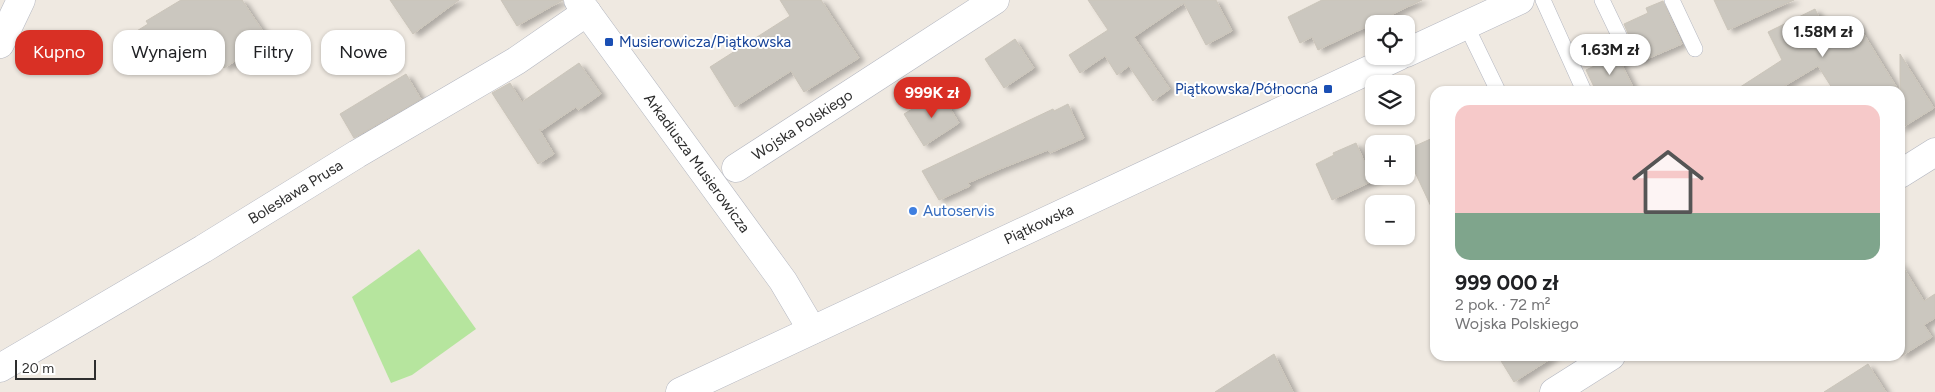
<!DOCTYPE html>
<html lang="pl">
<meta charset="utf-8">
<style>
body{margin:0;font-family:Figtree,sans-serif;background:#f6f6f6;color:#202124;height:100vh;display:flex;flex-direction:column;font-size:19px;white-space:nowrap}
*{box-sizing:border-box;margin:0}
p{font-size:16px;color:#757577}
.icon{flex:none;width:28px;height:28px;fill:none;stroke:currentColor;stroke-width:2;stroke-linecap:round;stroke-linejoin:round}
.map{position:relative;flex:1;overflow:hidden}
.sheet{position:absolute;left:1430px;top:86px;width:475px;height:275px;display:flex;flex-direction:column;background:#fff;border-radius:15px;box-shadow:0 1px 4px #0004}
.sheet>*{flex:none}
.guide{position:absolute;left:15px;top:30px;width:475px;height:45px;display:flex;gap:10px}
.fabs{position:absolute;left:1365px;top:15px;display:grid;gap:10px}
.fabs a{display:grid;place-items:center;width:50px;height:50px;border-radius:10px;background:#fff;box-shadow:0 1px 4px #0004;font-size:25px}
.scale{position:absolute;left:15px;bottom:12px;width:81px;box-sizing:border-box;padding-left:5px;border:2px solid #2e2e2e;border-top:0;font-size:14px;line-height:18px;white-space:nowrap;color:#2e2e2e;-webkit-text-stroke:4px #fff;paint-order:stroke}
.price{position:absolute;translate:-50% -42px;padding:0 11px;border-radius:18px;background:#fff;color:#222;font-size:16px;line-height:32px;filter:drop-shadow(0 1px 2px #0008)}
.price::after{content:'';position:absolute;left:50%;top:30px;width:15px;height:11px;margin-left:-8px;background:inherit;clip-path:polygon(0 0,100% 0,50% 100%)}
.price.selected{background:#d93025;color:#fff}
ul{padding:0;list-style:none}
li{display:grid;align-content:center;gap:10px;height:265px;padding:0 25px}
li span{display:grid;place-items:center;height:155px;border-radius:15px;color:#555}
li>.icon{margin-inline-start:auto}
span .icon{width:90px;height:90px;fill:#fffc;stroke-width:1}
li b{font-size:21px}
.chip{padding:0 18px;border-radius:15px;background:#fff;box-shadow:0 1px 4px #0004;font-size:18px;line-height:45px}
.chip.selected{background:#d93025;color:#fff}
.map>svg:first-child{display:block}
</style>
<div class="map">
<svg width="1935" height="392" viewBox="0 0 1935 392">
<defs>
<filter id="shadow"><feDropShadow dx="5.5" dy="3" stdDeviation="2.5" flood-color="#0004"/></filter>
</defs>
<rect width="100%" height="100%" fill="#efe9e1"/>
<!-- green -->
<polygon fill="#b6e59e" points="419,249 476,329 412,375 391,383 352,297"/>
<!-- building -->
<g fill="#cbc7bf" stroke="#cbc5ba" filter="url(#shadow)">
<polygon points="181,0 242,0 269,40 224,68 204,36 168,58 167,56 151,65 132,34 148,24 146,21"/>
<polygon points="390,0 459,0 413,34"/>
<polygon points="501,0 563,0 517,26"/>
<polygon points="780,0 821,0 859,58 804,92 791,71 735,107 710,67 790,16"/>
<polygon points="1088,0 1216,0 1232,31 1206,45 1184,3 1134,37 1170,89 1153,101 1129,66 1117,75 1105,56 1080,73 1069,55 1108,30"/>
<polygon points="1322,0 1422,0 1318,50 1312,37 1300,43 1288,17"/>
<polygon points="1714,0 1794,0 1728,30"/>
<polygon points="1663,1 1682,44 1640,62 1624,24 1648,13 1646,8"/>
<polygon points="1815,9 1826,32 1832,27 1837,36 1857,23 1899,91 1834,91 1818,66 1776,91 1734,91 1782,60 1768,32"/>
<polygon points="1015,39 1034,68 1004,88 985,59"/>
<polygon points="1900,54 1934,108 1900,129"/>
<polygon points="1617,55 1635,91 1596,91 1586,70"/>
<polygon points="579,63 601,94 578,110 576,107 542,130 539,129 554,154 538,164 492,93 510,83 522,102"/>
<polygon points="406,74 421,99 354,138 340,114"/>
<polygon points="940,92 959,123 924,146 904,114"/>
<polygon points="1068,104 1084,138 1050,153 1048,150 1000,169 968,183 970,186 939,200 922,171 1053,109 1054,111"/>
<polygon points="1435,137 1435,215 1406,153 1406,150"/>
<polygon points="1356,143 1364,161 1370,159 1374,168 1374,176 1378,176 1379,178 1332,200 1316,164 1334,155 1333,153"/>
<polygon points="1900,262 1924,301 1935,294 1935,318 1924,325 1932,337 1900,357"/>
<polygon points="1274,354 1293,392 1215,392"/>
<polygon points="1498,356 1555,356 1514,382"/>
<polygon points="1868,364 1886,392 1824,392 1854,373"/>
</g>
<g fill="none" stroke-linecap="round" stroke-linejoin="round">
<!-- lane casing -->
<g stroke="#b4b7c1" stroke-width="16">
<g id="lane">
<polyline points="1543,0 1584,91"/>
<polyline points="1602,0 1625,48"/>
<polyline points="1672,0 1695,49"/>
<polyline points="1466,25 1498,91"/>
</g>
</g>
<!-- street casing -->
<g stroke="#b4b7c1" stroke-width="29">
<g id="street">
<polyline points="0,44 21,0"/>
<path id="s1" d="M736,168l259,-168"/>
<polyline points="1900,174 1935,152"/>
<path id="s2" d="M0,368l203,-119 154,-95 159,-93 71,-49"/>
<polyline points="1554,392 1611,356"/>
</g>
</g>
<!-- secondary casing -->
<g stroke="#b4b7c1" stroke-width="29">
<g id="secondary">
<path id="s3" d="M578,0l205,281 29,49"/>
<polyline points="1406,53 1520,0"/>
<path id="s4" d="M680,392l719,-336"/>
</g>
</g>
<!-- lane -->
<use href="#lane" stroke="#fff" stroke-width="15"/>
<!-- street -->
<use href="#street" stroke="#fff" stroke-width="28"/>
<!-- secondary -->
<use href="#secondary" stroke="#fff" stroke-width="28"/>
</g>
<!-- markers -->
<g fill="#1a4fb4" stroke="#fff" stroke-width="2">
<rect x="604" y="37" width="10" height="10" rx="2.5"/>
<rect x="1323" y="84" width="10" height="10" rx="2.5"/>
</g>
<circle fill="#3f7fe0" stroke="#fff" stroke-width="2" cx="913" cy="211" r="5"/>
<g text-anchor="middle" stroke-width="4" stroke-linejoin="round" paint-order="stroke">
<!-- transit labels -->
<g font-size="15" fill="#164399" stroke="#fff" text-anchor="start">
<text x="619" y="47">Musierowicza/Piątkowska</text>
<text x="1318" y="94" text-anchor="end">Piątkowska/Północna</text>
</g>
<!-- street labels -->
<g font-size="15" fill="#2e2e2e" stroke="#fff">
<text dy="5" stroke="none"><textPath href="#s1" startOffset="79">Wojska Polskiego</textPath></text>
<text dy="5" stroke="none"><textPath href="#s3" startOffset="202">Arkadiusza Musierowicza</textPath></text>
<text dy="5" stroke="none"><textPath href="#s2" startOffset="344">Bolesława Prusa</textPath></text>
<text dy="5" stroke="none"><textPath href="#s4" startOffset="396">Piątkowska</textPath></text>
</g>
<!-- shop labels -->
<g font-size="15" fill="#366cbe" stroke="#fff" text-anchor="start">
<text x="923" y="216">Autoservis</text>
</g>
</g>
</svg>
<div class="fabs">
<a><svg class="icon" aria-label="locate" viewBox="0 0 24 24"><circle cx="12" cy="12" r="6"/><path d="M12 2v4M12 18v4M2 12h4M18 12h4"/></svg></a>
<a><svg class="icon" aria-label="layers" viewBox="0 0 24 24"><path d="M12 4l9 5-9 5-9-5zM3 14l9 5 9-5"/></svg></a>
<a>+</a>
<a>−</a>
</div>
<div class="scale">20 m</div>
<b class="price" style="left:1823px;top:58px">1.58M zł</b>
<b class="price" style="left:1610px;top:76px">1.63M zł</b>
<b class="price selected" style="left:932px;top:119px">999K zł</b>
<div class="guide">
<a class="chip selected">Kupno</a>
<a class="chip">Wynajem</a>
<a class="chip">Filtry</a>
<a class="chip">Nowe</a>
</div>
<section class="sheet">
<ul>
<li><span style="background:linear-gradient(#f6c9c9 70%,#7fa58c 0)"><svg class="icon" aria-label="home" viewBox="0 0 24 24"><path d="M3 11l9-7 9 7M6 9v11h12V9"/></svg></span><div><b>999 000 zł</b><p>2 pok. · 72 m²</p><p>Wojska Polskiego</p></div></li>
</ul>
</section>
</div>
